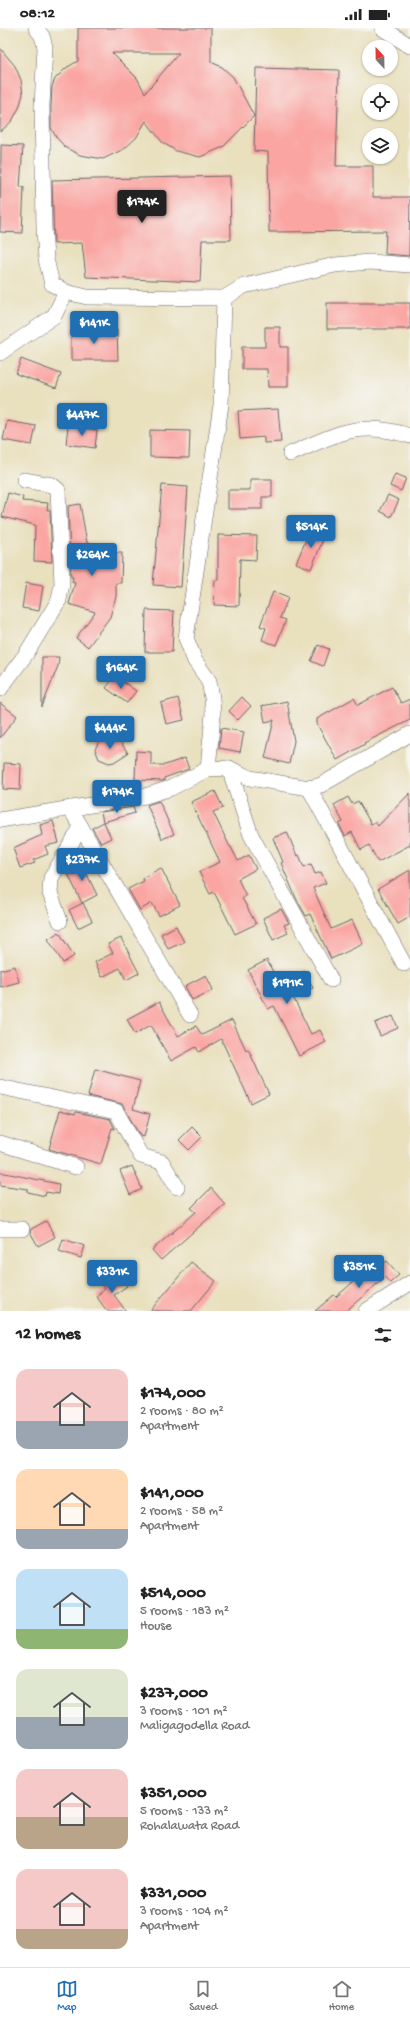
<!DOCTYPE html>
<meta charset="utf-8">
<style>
body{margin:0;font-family:"Gochi Hand",sans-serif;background:#f2f2f2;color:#222;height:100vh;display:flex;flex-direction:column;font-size:15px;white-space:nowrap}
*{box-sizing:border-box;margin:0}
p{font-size:13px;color:#767676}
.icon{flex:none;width:22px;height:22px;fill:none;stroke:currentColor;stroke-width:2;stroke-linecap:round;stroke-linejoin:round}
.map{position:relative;height:1283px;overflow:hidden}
.side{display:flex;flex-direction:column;background:#fff;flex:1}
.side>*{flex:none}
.needle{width:26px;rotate:338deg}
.fabs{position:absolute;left:362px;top:12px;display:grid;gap:8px}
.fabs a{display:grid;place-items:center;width:36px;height:36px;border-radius:50%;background:#fff;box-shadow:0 1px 3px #0004;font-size:20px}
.price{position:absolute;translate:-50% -34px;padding:0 9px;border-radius:4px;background:#1f6fb2;color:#fff;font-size:13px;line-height:26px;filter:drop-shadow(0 1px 2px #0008)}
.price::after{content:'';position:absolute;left:50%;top:24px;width:12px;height:9px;margin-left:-6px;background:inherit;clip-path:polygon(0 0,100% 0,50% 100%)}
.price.current{background:#222;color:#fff}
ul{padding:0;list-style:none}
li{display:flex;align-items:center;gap:12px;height:100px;padding:0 16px}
li span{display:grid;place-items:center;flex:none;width:112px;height:80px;border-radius:12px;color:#555}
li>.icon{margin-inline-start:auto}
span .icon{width:48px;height:48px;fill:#fffc;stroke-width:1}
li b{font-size:17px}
h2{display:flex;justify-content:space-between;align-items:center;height:48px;padding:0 16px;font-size:17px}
.status{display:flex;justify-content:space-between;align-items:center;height:28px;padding:0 20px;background:#fff;direction:ltr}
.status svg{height:11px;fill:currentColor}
.menu{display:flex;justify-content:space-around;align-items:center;height:56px;border-top:1px solid #e0e0e0;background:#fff;font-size:11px;color:#767676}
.menu a{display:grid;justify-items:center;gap:2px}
.menu .current{color:#1f6fb2}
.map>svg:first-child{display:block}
</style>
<div class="status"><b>08:12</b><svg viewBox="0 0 49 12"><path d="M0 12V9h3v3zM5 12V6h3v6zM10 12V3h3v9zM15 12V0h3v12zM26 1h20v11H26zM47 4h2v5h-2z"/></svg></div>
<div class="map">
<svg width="410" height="1283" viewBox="0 0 410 1283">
<rect width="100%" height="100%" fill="#f6f6f2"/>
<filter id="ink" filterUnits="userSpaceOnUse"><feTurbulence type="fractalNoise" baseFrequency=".025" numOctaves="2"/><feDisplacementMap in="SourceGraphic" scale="8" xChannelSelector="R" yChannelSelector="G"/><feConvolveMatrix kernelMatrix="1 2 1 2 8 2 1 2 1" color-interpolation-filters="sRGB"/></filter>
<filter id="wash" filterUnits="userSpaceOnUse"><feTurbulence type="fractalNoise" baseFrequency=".012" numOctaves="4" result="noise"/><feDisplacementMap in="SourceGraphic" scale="16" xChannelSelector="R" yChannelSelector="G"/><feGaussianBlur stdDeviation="0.9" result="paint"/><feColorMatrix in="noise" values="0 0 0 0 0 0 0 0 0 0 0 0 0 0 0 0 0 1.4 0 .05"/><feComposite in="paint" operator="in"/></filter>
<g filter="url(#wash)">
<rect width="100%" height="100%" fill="#e9e0be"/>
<g id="blocks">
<!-- building -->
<g fill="#faa5a2" fill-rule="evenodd">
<path d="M78,0h133v34l11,5 11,10 21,39 -31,31 -23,10 -24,-6 -14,-9 -16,-21 -10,17 -12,11 -21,10 -23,-4 -14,-7 -10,-11 -5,-9v-22l1,-20 3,-7 11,-11 12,-7zM112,25h67l-34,40 -8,-15z"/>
<polygon points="0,20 15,38 21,52 23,66 19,80 12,93 0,104"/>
<polygon points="256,40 339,42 336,138 373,138 373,169 410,169 409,228 385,226 386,203 269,204 268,124 254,123"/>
<polygon points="1,117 23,118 20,159 24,159 22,205 0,204"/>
<polygon points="230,148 231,212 202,212 200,254 86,249 82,215 54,216 52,152"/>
<rect x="327" y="275" width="83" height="26"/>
<polygon points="265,299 280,299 280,319 288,319 288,359 268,359 267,341 242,341 242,319 265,319"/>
<polygon points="117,301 118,332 71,332 71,302"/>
<polygon points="21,331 61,346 56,360 16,346"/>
<polygon points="278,381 281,414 264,415 264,409 240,411 238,383"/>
<polygon points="7,393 36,398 32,417 3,412"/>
<polygon points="68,398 97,402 95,420 66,416"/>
<polygon points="150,402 190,403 189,430 150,429"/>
<polygon points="395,446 406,450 401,463 390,458"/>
<polygon points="250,451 272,451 272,469 262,469 262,481 228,481 228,462 250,462"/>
<polygon points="162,457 188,459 181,559 153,557"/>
<polygon points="8,465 23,469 22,473 48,475 47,482 50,482 52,534 34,533 35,497 2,489"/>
<polygon points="388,467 399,472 391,489 380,483"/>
<polygon points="80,476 87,515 93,516 91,525 122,525 121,555 116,555 116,568 110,589 88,619 76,610 95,584 69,576 75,555 72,554 73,549 71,549 68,478"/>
<polygon points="311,500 325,507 311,541 296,535"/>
<polygon points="218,507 257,508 256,532 240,531 239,578 214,577 215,552 218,552"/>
<polygon points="26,555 43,558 39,583 22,580"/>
<polygon points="273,564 288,570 280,590 286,592 276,617 262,612 266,600 260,598"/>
<polygon points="146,582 174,583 172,624 145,624"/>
<polygon points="318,617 329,621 323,638 311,633"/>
<polygon points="42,629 59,629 58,638 42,679"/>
<polygon points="115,648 136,663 127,675 106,660"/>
<polygon points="392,659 401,675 410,671 410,692 364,715 365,716 337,732 317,696 317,691 354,670 358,677"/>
<polygon points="242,669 251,678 238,692 229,683"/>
<polygon points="178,670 184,692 166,696 161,675"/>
<polygon points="287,673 294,713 289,736 265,730 274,692 265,694 262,678"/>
<polygon points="0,675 17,688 0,710"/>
<polygon points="221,700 244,704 240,724 219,720"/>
<polygon points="110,708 119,712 128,725 114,734 109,735 99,731 95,721 100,712"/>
<polygon points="136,723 151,724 151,737 165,737 185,730 189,741 164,750 164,753 135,752"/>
<polygon points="4,735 21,736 20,762 3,761"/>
<polygon points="215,763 223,780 213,784 230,819 231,819 238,833 249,827 256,841 238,851 246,868 242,870 256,896 235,906 214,864 210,866 199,844 220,834 191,774"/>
<polygon points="410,765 410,817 378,834 369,817 361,822 352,804 345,808 339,796 343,794 334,777 348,769 352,776 358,773 371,796 375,794 378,798"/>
<polygon points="159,773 174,806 162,811 147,777"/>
<polygon points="133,779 135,785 103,794 101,784"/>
<polygon points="53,793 59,815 45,818 48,826 33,832 35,835 20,840 13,820 42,807 40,797"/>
<polygon points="104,794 111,810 101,815 92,800"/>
<polygon points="287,804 297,828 299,827 304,839 311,836 315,846 321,844 326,855 313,860 331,901 352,892 363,916 331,931 310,886 306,888 296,870 281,835 283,834 273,810"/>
<polygon points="81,834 97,867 82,875 66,842"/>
<polygon points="161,840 180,877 159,888 152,875 140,882 128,861 144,853 142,850"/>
<polygon points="410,842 410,889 398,896 378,861"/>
<polygon points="83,875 92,893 78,900 69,882"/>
<polygon points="281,881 289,895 284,897 288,905 273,912 263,890"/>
<polygon points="176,898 184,914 168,921 161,906"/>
<polygon points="59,904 74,928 63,935 48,911"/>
<polygon points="121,910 139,945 126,952 120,940 102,949 95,934 113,925 108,916"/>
<polygon points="267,932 279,956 305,943 313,960 293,969 311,1006 320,1002 326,1014 299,1028 274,978 268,981 248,942"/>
<polygon points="15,938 19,954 0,959 0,942"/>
<polygon points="206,947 213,962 192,972 185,958"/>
<polygon points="159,974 178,1008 196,998 202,1007 232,992 246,1022 248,1021 269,1066 251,1075 221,1011 199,1024 196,1019 171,1033 151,997 135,1006 127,991"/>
<polygon points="393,988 398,1000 380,1008 375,995"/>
<polygon points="95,1041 140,1053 133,1081 150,1086 144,1109 140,1108 122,1076 88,1068"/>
<polygon points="60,1082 75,1086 76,1084 110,1091 115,1101 112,1100 101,1136 49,1121"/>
<polygon points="192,1099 202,1109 189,1122 179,1112"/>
<polygon points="132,1138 142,1161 130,1167 120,1143"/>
<polygon points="0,1144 59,1156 58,1166 46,1164 45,1168 28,1164 28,1161 0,1157"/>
<polygon points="211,1160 225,1176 161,1232 152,1222 196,1184 191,1180"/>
<polygon points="46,1193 55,1209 38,1218 30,1204 31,1201"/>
<polygon points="63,1211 85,1218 81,1230 59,1223"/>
<polygon points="387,1233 399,1247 390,1255 385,1249 346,1283 315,1283 334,1267 336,1269 368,1241 372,1245"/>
<polygon points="191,1234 216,1253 191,1283 150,1283"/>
<polygon points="117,1245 127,1258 114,1267 126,1283 107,1283 96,1268 105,1261 102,1257"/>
</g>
</g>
</g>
<g filter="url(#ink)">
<use href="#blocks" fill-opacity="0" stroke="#686469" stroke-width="1"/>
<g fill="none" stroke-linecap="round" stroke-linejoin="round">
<!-- minor casing -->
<g stroke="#686469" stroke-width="16">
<g id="minor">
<polyline points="36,0 42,8 45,19 42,78 44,200 46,231 52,256 66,264 87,269 224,270 244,258 335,237 370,234 410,237"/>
<polyline points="382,0 410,18"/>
<polyline points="0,325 54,288 66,264"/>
<path d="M290,426c45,-19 70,-35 120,-18"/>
<polyline points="0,661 26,626 59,572 62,556 58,462 52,457 24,452"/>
<polyline points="229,740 251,807 331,952"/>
<polyline points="208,741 213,686 212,670 209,653 195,633 186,610 221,377 224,270"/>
<polyline points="309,760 404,936"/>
<polyline points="70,780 190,987"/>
<polyline points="0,792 145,768 171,760 208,741 229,740 250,750 309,760 321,757 410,706"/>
<polyline points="60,893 50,865 51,850 81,799"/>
<polyline points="0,1059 116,1083 141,1128 162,1134 177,1159"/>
<polyline points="0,1115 76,1139"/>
<polyline points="0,1201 22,1201"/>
<polyline points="366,1283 410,1255"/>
</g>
</g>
<!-- minor -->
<use href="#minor" stroke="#fff" stroke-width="15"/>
</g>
</g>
</svg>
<div class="fabs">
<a><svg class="needle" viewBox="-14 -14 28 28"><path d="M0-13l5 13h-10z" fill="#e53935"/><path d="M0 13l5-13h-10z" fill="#767676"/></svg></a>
<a><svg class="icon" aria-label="locate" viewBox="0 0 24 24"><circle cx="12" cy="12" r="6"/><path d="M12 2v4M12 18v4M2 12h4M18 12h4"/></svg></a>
<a><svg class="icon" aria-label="layers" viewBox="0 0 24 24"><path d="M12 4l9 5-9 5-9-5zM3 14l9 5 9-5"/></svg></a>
</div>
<b class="price current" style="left:142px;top:196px">$174K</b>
<b class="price" style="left:94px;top:317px">$141K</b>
<b class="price" style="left:82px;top:409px">$447K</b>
<b class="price" style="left:311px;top:521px">$514K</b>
<b class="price" style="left:92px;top:549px">$264K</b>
<b class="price" style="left:121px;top:662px">$164K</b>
<b class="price" style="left:110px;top:722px">$444K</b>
<b class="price" style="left:117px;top:786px">$174K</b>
<b class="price" style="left:82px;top:854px">$237K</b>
<b class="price" style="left:287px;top:977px">$191K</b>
<b class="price" style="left:359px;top:1261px">$351K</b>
<b class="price" style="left:112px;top:1266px">$331K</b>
</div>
<section class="side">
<h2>12 homes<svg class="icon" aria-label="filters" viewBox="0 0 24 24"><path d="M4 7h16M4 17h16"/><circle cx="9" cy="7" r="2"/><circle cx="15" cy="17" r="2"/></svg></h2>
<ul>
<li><span style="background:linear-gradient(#f6c9c9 65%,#9aa5b1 0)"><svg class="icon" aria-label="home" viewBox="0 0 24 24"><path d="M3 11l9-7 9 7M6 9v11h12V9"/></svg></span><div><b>$174,000</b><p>2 rooms · 80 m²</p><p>Apartment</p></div></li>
<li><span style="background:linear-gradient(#ffd9b3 75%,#9aa5b1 0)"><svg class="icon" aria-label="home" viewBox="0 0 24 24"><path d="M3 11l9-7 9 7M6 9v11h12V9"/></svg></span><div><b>$141,000</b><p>2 rooms · 58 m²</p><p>Apartment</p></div></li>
<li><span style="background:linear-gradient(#bfe0f5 75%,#8fb573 0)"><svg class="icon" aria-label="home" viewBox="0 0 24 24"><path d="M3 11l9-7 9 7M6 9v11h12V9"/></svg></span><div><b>$514,000</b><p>5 rooms · 183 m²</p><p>House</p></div></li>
<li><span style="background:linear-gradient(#dfe7d0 60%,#9aa5b1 0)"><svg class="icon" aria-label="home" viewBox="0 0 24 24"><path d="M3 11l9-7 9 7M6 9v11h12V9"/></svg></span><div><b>$237,000</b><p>3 rooms · 101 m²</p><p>Maligagodella Road</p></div></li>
<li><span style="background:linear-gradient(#f6c9c9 60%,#b9a48a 0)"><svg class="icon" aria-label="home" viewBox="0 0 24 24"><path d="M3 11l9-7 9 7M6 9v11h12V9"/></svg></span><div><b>$351,000</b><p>5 rooms · 133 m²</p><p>Rohalawata Road</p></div></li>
<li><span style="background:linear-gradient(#f6c9c9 75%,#b9a48a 0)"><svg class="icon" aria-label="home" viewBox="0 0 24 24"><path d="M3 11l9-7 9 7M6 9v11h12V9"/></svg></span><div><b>$331,000</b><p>3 rooms · 104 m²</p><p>Apartment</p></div></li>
</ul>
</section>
<nav class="menu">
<a class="current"><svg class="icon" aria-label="map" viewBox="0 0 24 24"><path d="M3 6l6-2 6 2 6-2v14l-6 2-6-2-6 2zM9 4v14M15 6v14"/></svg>Map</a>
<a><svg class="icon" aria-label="saved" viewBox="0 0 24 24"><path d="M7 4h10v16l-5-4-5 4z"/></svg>Saved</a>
<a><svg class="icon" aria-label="home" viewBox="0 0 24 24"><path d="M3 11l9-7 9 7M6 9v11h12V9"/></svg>Home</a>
</nav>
